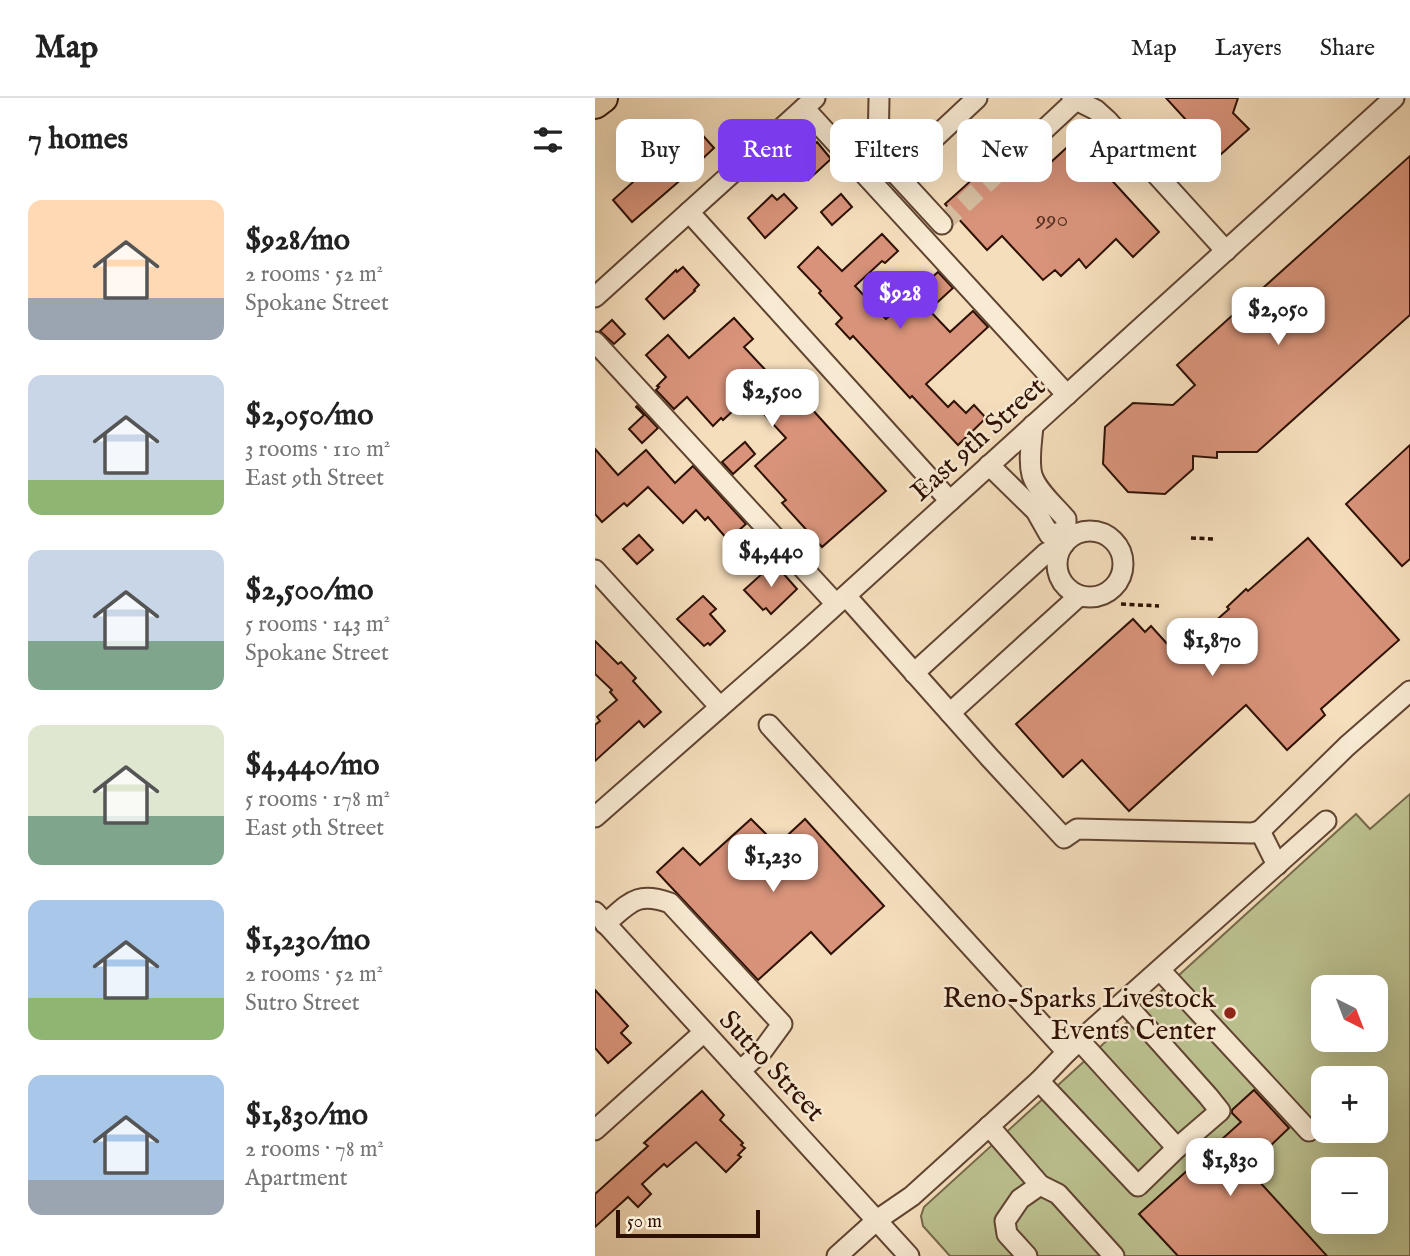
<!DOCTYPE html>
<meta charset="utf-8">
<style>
body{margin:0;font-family:"IM FELL English",serif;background:#f6f6f6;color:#222;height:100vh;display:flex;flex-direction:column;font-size:26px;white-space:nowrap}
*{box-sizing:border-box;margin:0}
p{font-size:23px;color:#767676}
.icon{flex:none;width:38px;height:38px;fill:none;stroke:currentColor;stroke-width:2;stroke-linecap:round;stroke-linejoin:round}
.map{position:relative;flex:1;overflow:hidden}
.side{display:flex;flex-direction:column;background:#fff;width:595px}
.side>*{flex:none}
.hud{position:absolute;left:21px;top:21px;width:665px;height:63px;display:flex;gap:14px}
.needle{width:46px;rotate:138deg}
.fabs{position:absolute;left:716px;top:877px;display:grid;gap:14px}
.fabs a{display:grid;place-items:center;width:77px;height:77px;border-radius:14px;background:#fff;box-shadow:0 7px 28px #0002;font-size:35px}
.scale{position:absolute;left:21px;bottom:18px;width:144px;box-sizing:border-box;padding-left:7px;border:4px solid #2f1104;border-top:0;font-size:19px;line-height:24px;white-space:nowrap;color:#2f1104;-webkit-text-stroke:5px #f8ead3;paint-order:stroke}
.price{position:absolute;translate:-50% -60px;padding:0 16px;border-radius:14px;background:#fff;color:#222;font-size:23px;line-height:46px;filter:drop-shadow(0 2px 4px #0008)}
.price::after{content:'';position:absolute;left:50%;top:42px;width:21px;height:16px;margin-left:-10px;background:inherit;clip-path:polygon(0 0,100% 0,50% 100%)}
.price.selected{background:#7c3aed;color:#fff}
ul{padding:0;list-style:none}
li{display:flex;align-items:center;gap:21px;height:175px;padding:0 28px}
li span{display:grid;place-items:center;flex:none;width:196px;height:140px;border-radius:14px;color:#555}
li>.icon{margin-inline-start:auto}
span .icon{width:84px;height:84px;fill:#fffc;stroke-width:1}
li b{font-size:30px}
h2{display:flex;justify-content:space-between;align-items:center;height:84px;padding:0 28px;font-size:30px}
.tag{padding:0 24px;border-radius:14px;background:#fff;box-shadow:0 7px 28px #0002;font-size:24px;line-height:63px}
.tag.selected{background:#7c3aed;color:#fff}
header{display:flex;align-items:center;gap:42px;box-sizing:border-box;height:98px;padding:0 35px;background:#fff;border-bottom:2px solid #e0e0e0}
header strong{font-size:33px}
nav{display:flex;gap:38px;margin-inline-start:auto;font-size:24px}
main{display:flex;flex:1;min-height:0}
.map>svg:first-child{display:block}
</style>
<header>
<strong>Map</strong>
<nav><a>Map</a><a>Layers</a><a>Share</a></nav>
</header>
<main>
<section class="side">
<h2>7 homes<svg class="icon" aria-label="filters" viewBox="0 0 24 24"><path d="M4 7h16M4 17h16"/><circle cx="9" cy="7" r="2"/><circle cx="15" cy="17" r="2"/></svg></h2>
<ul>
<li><span style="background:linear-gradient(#ffd9b3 70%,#9aa5b1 0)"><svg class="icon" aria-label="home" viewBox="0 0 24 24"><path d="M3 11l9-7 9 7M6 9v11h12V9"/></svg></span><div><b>$928/mo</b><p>2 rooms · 52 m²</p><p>Spokane Street</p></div></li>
<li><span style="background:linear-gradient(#c9d6e8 75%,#8fb573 0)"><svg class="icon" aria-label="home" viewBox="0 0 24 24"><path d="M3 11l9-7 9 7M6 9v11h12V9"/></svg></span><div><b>$2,050/mo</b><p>3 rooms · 110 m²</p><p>East 9th Street</p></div></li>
<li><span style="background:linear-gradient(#c9d6e8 65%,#7fa58c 0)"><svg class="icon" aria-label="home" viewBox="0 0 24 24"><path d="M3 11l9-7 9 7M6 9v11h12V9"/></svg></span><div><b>$2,500/mo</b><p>5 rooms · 143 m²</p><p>Spokane Street</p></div></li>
<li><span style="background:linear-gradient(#dfe7d0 65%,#7fa58c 0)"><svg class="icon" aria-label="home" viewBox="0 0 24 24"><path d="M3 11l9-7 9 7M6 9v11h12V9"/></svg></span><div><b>$4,440/mo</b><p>5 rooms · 178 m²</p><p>East 9th Street</p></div></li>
<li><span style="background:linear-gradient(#a9c7e8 70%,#8fb573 0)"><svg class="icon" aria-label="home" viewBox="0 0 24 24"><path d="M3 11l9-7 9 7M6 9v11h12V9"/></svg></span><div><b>$1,230/mo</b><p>2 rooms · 52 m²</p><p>Sutro Street</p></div></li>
<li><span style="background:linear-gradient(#a9c7e8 75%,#9aa5b1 0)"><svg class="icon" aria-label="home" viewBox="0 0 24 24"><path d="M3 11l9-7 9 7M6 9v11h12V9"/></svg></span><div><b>$1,830/mo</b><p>2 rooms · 78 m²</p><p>Apartment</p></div></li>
</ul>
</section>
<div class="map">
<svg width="815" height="1158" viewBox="0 0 815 1158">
<rect width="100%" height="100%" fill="#f5debc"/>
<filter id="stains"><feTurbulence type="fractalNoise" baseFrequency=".00286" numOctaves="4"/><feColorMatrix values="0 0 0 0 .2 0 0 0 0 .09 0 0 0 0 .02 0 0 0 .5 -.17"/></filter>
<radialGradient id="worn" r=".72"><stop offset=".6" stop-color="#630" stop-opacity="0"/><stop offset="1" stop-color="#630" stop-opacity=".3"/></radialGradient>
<!-- green -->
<path fill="#bcc190" stroke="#76694a" stroke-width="2" fill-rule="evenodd" d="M815,696v462h-460l-27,-30 -2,-10 3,-9 432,-393 14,15zM728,889h52v53h-52zM728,980h52v52h-52zM728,1071h52v53h-52z"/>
<!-- building -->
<g fill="#d8937a" stroke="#2f1104" stroke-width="2">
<polygon points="571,0 643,0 638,15 654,31 624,58"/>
<polygon points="103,32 119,50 103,65 104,66 37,124 18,102 58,66 56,65 77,46 79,49 87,41 90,44"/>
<polygon points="403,40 412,50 411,58 414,64 420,68 427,67 433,73 449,58 455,65 480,42 564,134 538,159 521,141 491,170 484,161 466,178 460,172 448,182 407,138 392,152 350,106 390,70 381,60"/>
<polygon points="222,44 236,61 213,82 198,66"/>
<polygon points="815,58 815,217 662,354 622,354 622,360 598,358 598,371 570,396 533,394 508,366 510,329 538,305 578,307 600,287 582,267"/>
<polygon points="189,96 202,110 170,140 153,120 177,97 182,102"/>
<polygon points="246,96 257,109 237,127 226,114"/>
<polygon points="287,136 303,153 290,165 287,163 260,188 291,221 343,174 358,190 334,212 355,234 378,213 393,229 331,286 353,309 359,303 371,315 379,307 391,320 363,347 317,298 315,300 258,238 255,241 241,226 247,220 224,195 226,193 203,169 223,149 247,173"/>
<polygon points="88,169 104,187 99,192 100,193 69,221 51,201 81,172 82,174"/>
<polygon points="139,220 158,241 149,249 190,293 196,288 291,393 227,449 187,405 191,402 160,368 191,340 153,299 128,322 126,320 118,328 92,299 79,311 61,292 64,289 62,288 71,279 51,257 73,237 94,260"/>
<polygon points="17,222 30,236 19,246 5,233"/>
<polygon points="42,308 63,330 47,345 34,331 49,317 41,309"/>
<polygon points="150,344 160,356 138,376 127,364"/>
<polygon points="815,347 815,461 807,468 751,406"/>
<polygon points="0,351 23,377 51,352 80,385 98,368 151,426 133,442 113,419 110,422 101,412 88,425 53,389 32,408 29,405 7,424 0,416"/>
<polygon points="44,437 58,452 42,466 28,451"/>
<polygon points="713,440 804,542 726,611 730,617 692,652 651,607 534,713 487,662 468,679 421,626 538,521 550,534 556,528 575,549 585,540 592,548 634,511 632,509 651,491 653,493"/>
<polygon points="179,465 202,491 176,516 171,510 168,512 149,492"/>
<polygon points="108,498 121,511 115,516 130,533 115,547 113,545 109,548 82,521"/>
<polygon points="0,543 23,566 26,564 41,580 38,583 66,614 49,629 44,623 0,663 0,627 5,623 2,619 22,602 15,594 17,592 0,576"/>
<polygon points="156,721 182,747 210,721 289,808 236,856 216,834 163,882 62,774 88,750 105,767"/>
<polygon points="0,892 33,928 26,935 36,945 13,965 0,950"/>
<polygon points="659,992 694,1030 652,1070 732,1158 583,1158 544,1116 646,1024 637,1015 637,1012"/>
<polygon points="107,993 129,1017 125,1022 148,1045 146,1047 150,1050 143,1057 146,1059 131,1074 101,1044 72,1069 69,1066 47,1086 56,1096 43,1109 33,1099 0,1129 0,1096 53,1048 49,1045"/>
</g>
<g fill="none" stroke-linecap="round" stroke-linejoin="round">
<!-- minor-tunnel -->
<polyline stroke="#d7bfa0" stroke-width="19" stroke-dasharray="19 10" stroke-linecap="butt" points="347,126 423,56"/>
<!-- minor casing -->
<g stroke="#604432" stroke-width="23">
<g id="minor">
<polyline points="284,0 283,52 290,64 347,126"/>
<polyline points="477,0 501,12 512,22 631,153"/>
<polyline points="209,10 472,297"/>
<polyline points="423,56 481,2"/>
<polyline points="301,76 382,0"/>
<polyline points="94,114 355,403"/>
<polyline points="0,199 220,0"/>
<polyline points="0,244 241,506"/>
<path d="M438,327c-1,17 -5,34 -1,50 5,16 23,31 34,44v13l4,5"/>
<polyline points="394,367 441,413 454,436 471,434"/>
<circle cx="495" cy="466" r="33"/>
<polyline points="0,472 125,609"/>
<polyline points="251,498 395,660 469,740 482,731 657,735 665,733 682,767"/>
<polyline points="319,575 451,455 469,446"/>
<polyline points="355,615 484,498"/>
<polyline points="174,627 472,954"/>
<polyline points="0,719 204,540 799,0"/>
<polyline points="665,733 752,648 815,593"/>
<polyline points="0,814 314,1158"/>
<path d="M10,826c25,-21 31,-33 65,-21l112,121 -19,26 -23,21"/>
<polyline points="565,872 714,1033"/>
<polyline points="485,943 582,1050 625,1013 613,998 529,904"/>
<polyline points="444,983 543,1088 582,1050"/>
<polyline points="394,1028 445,1087 463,1096 519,1158"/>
<polyline points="0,1032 109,934"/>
<polyline points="242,1158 282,1122 317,1098 444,983 472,954 731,723"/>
<polyline points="432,1158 412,1136 410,1123 425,1101 445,1087"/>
</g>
</g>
<!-- highway casing -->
<g stroke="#2f1104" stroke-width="32">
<polyline id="highway" points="0,6 8,0"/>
</g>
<!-- path -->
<g stroke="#2f1104" stroke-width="3.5" stroke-dasharray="5 3.5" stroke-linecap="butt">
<polyline points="596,440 620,441"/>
<polyline points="526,506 564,508"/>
</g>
<!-- minor -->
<use href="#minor" stroke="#f8ead3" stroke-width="19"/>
<!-- highway -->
<use href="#highway" stroke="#f5debc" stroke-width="28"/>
</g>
<!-- markers -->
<circle fill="#8f2418" stroke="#f8ead3" stroke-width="2.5" cx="635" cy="915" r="7"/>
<g text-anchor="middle" stroke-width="5" stroke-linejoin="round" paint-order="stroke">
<!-- number labels -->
<g font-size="24" fill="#593222">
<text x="457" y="128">990</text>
</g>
<!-- street labels -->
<g font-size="28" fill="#2f1104" stroke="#f8ead3">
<text transform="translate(382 340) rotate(-42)" y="10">East 9th Street</text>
<text transform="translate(178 967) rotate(47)" y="10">Sutro Street</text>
</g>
<!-- poi labels -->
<g font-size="28" fill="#2f1104" stroke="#f8ead3" text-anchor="end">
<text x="621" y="909">Reno-Sparks Livestock<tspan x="621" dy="32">Events Center</tspan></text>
</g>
</g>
<rect width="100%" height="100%" filter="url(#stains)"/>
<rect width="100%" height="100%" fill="url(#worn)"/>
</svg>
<div class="fabs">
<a><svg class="needle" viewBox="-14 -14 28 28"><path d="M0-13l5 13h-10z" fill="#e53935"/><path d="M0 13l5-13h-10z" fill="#767676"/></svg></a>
<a>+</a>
<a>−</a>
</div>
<div class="scale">50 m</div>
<b class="price selected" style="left:305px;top:233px">$928</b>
<b class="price" style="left:683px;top:249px">$2,050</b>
<b class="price" style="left:177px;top:331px">$2,500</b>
<b class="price" style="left:176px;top:491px">$4,440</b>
<b class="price" style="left:617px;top:580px">$1,870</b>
<b class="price" style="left:178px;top:796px">$1,230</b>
<b class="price" style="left:635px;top:1100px">$1,830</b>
<div class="hud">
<a class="tag">Buy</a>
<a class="tag selected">Rent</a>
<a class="tag">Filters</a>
<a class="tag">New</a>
<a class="tag">Apartment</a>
</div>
</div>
</main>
